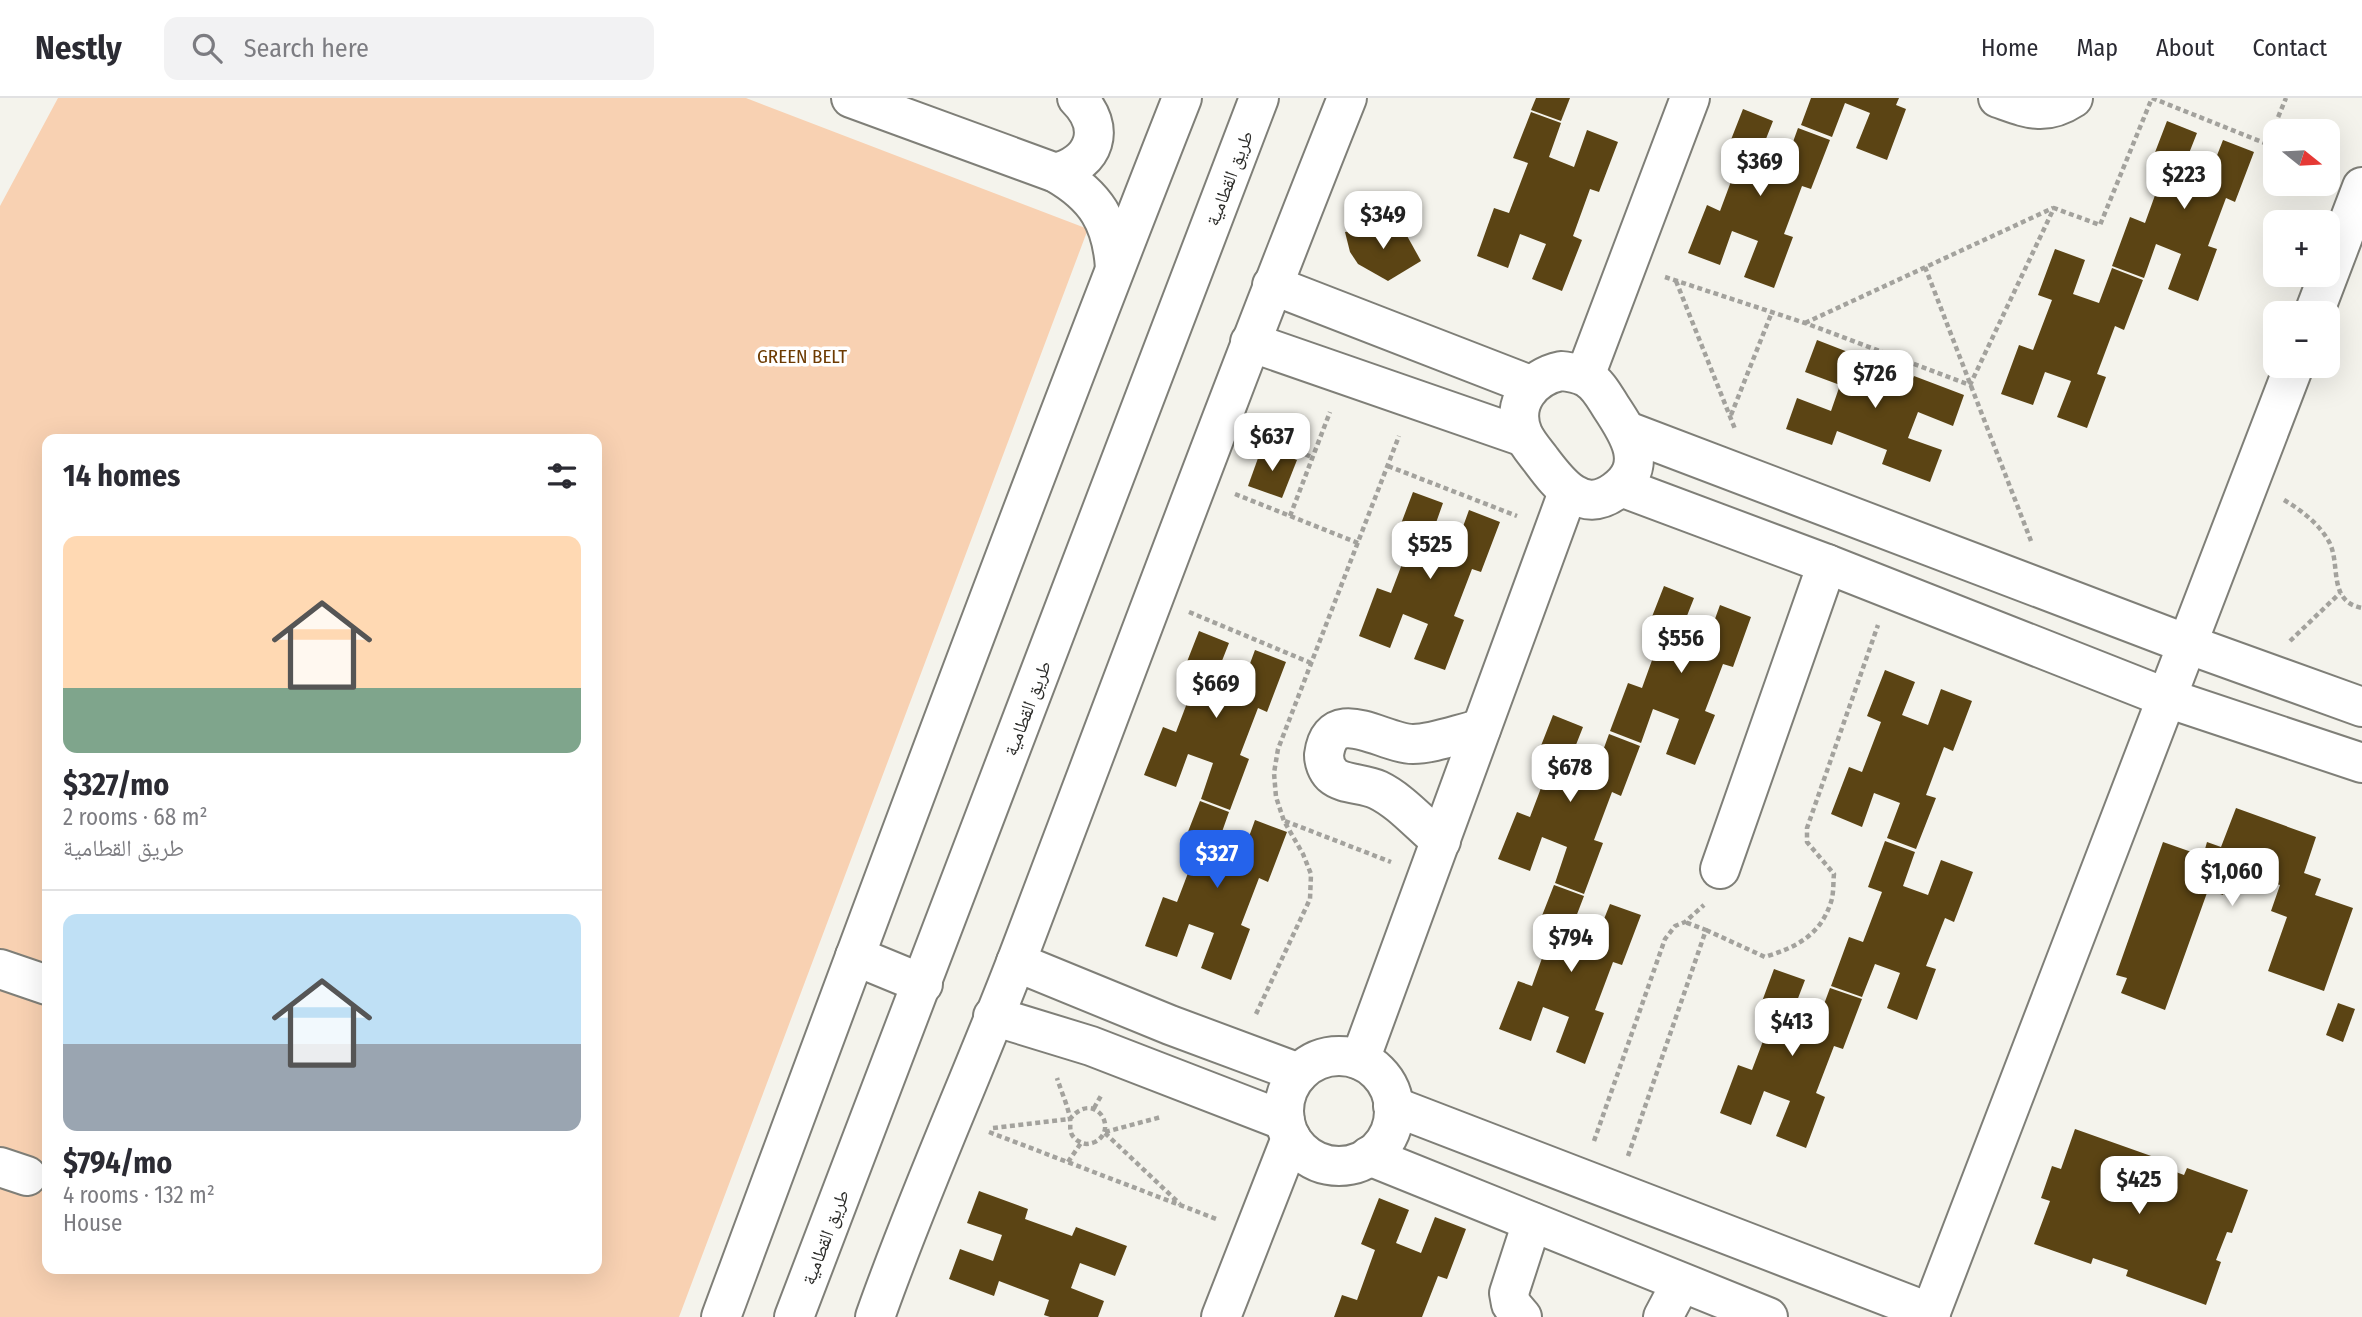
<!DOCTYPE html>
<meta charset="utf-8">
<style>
body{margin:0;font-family:"Fira Sans Condensed","Noto Naskh Arabic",sans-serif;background:#f2f2f3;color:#2b2b33;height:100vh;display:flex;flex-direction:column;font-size:26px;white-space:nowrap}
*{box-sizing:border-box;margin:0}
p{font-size:23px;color:#7c7c81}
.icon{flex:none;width:38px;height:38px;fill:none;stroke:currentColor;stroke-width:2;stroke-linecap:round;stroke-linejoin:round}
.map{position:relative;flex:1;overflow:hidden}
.drawer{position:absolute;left:42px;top:336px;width:560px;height:840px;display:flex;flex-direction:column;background:#fff;border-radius:14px;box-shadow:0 7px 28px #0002}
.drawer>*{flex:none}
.needle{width:46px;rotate:108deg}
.controls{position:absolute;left:2263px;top:21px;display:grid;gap:14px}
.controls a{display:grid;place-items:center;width:77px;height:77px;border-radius:14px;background:#fff;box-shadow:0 7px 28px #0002;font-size:35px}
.price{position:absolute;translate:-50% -60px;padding:0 16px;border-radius:14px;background:#fff;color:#222;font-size:23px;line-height:46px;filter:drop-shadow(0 2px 4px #0008)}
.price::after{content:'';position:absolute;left:50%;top:42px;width:21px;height:16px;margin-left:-10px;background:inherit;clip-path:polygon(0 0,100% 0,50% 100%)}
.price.active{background:#2563eb;color:#fff}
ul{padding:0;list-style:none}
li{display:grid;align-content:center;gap:14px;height:371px;padding:0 21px}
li+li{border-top:2px solid #e1e1e2}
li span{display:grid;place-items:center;height:217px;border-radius:14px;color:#555}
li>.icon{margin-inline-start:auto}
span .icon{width:126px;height:126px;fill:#fffc;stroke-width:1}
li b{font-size:30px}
h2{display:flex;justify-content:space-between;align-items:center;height:84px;padding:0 21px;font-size:30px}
header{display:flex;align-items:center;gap:42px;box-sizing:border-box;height:98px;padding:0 35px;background:#fff;border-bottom:2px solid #e1e1e2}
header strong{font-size:33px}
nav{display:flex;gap:38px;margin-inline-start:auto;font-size:24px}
.search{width:490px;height:63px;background:#f2f2f3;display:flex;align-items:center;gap:18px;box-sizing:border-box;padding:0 24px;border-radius:14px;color:#7c7c81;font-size:26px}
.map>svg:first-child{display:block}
</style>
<header>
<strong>Nestly</strong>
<div class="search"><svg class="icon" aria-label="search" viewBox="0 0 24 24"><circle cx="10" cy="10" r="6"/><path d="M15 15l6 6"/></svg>Search here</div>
<nav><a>Home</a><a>Map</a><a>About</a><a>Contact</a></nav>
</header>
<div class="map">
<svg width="2362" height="1219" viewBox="0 0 2362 1219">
<rect width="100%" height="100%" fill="#f4f3ec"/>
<!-- green -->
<path fill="#f8d1b2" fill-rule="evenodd" d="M58,0h688l342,131 -409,1088h-679v-1111zM47,341h550v830h-550z"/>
<!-- building -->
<g fill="#5b4414">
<polygon points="1536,0 1570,0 1561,23 1531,12"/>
<polygon points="1811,0 1899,0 1896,7 1906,11 1887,62 1856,50 1870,15 1845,5 1832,39 1801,27"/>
<polygon points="1743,11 1773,23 1760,56 1785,66 1798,30 1830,42 1811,91 1802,88 1784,136 1793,139 1774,190 1744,179 1758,143 1732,133 1720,167 1688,155 1707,107 1720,113 1739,62 1725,57"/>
<polygon points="1531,14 1561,25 1549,59 1574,69 1587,32 1618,44 1599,94 1590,91 1573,138 1582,142 1562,193 1532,181 1546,146 1520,136 1508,170 1477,158 1494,110 1509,115 1528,65 1513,60"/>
<polygon points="2167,23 2197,35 2184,68 2209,78 2223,42 2254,54 2235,104 2226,100 2208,148 2217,151 2198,203 2168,191 2181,156 2156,146 2144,180 2112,168 2130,119 2145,125 2163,75 2149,70"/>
<polygon points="1401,127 1421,163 1388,183 1358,166 1350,154 1345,134"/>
<polygon points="2055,151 2085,162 2073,196 2099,205 2112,170 2143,182 2124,232 2115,228 2097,276 2106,279 2087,330 2057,319 2071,283 2045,274 2033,307 2001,296 2019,247 2033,252 2052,202 2038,197"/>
<polygon points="1817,242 1866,261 1863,271 1910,288 1914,278 1964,297 1953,328 1918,314 1908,340 1942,352 1930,384 1882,366 1887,352 1837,333 1832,347 1786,331 1797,300 1831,313 1840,287 1805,274"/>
<polygon points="1262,349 1297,362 1282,400 1248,388"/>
<polygon points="1413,394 1443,405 1431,439 1456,448 1469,412 1500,424 1481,474 1472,471 1454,518 1464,522 1445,572 1414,561 1428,526 1403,516 1390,550 1359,538 1377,490 1391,495 1410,445 1396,439"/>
<polygon points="1664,488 1694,500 1681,533 1707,543 1720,507 1751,519 1733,569 1723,566 1705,613 1715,617 1695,667 1666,656 1679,621 1653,611 1641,645 1610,633 1628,585 1642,590 1660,540 1646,534"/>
<polygon points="1199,533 1229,545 1216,578 1242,587 1255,552 1286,564 1267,614 1258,610 1240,657 1249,661 1230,712 1201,701 1213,665 1188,656 1176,689 1144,677 1163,629 1176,634 1195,584 1181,579"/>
<polygon points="1885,572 1915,584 1902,617 1928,627 1941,591 1972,603 1953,653 1944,649 1926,697 1936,700 1916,751 1887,740 1900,705 1874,695 1862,729 1831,716 1849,669 1862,674 1881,624 1867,618"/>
<polygon points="1553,617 1583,629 1570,662 1596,672 1609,636 1640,648 1621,698 1612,694 1594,742 1603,745 1584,796 1555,785 1567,749 1542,739 1530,773 1498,761 1517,714 1530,719 1549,669 1535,663"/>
<polygon points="1200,703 1229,714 1217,748 1242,758 1255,722 1287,734 1268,784 1259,780 1241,827 1250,831 1231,882 1201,870 1214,835 1189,826 1177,859 1145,848 1163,799 1177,804 1196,754 1182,749"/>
<polygon points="2236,710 2316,739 2304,775 2321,781 2315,797 2353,810 2324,893 2268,873 2287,819 2271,813 2280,787 2269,783 2275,767 2249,757 2245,769 2234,765 2223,797 2208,792 2165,912 2121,895 2127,880 2116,877 2163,744 2203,758 2207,744 2221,749"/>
<polygon points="1885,743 1915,754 1903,788 1928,797 1941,762 1973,774 1954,824 1945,820 1926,868 1936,871 1917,922 1887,910 1900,875 1875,866 1862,899 1831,888 1849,839 1863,844 1882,794 1868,789"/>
<polygon points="1554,787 1584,798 1571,832 1596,841 1610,806 1641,817 1622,867 1613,864 1595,912 1604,915 1585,966 1556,954 1569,919 1543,909 1531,943 1499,931 1518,883 1532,888 1550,838 1536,833"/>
<polygon points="1774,871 1805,882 1792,916 1817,925 1830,890 1862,901 1843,951 1834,948 1816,995 1825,999 1806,1050 1776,1038 1790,1003 1764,993 1751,1027 1720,1015 1738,967 1752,972 1771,922 1757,917"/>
<polygon points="2338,905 2355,911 2343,944 2326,937"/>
<polygon points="2075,1031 2154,1059 2152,1065 2184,1077 2187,1070 2248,1092 2232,1135 2227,1134 2216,1162 2221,1164 2206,1207 2126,1178 2128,1172 2093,1160 2091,1166 2034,1146 2050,1103 2041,1100 2052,1068 2061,1071"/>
<polygon points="979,1093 1028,1111 1025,1121 1072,1138 1076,1129 1127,1148 1115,1178 1080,1165 1071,1190 1104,1203 1098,1219 1050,1219 1044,1217 1049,1202 999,1183 994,1198 949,1181 960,1151 993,1163 1002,1137 967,1125"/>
<polygon points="1379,1100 1409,1112 1396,1145 1421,1155 1435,1119 1466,1131 1447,1181 1438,1178 1422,1219 1334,1219 1342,1197 1357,1202 1375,1152 1361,1146"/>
</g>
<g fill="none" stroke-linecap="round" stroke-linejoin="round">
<!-- minor casing -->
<g stroke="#7f7f78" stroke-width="42">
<g id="minor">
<path d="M851,0l205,75c40,23 56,49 59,95"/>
<path d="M1998,0c29,10 46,19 75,0"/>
<path d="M1056,75c39,-11 51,-45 21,-75"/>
<polyline points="1272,187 1530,287"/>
<polyline points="2314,215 2362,89"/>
<polyline points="1250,244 1524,339"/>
<path d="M1561,273c9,1 18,2 26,7 11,6 17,18 24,29 18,27 39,59 4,84 -33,24 -56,-7 -74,-31 -6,-8 -14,-17 -18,-26 -13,-31 9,-57 38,-63z"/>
<polyline points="1585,278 1690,0"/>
<polyline points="1627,333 2187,546 2362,609"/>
<polyline points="1621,389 1827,466 2167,600 2362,665"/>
<path d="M1441,743c-20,-16 -40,-40 -63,-51 -14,-7 -35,-5 -46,-15 -5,-5 -8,-13 -8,-20 7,-53 59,-11 89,-11 20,0 48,-11 68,-15"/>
<polyline points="1720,771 1827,466"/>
<polyline points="855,858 923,886"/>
<polyline points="1016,864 1170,927 1299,975"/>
<polyline points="0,871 47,887"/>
<polyline points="993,918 1091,948 1285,1023"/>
<circle cx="1339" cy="1013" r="55"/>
<polyline points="1360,962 1568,394"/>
<polyline points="1393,1008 1931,1215"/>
<polyline points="1369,1058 1768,1219"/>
<polyline points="0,1069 27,1078"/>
<path d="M721,1219c151,-407 302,-815 461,-1219"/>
<polyline points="794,1219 1259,0"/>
<path d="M875,1219c43,-122 97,-240 143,-360 109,-287 215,-574 329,-859"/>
<polyline points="1221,1219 1291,1040"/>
<polyline points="1522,1219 1511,1206 1509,1195 1532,1124"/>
<polyline points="1663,1219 1681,1185"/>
<polyline points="1929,1219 2294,268"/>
</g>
</g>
<!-- path -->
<g stroke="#a3a29d" stroke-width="4.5" stroke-dasharray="5 3.5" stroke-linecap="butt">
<polyline points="2152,0 2267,46 2286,0"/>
<polyline points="1925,169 2031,443"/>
<polyline points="1665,179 1805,225 1970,287 2054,110 2100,127 2152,0"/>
<polyline points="1676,183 1735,331"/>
<polyline points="1805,225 2053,110"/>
<polyline points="1731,317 1772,214"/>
<polyline points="1258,338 1312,359"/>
<polyline points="1388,368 1517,418"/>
<polyline points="1235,396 1358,445"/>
<path d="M2284,402c17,10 34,23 44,40 14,22 -2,61 34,68"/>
<polyline points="1290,418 1330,314"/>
<polyline points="1189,514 1311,565"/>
<polyline points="2290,543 2340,495"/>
<polyline points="1285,723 1391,764"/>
<path d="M1706,832l59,27c31,-10 55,-21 66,-55 3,-9 2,-20 3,-28l-27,-32v-14l71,-203"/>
<polyline points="1256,916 1310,801 1311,776 1303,756 1284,723 1276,699 1274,675 1278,651 1399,338"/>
<polyline points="1094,1010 1102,996"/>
<path d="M993,1030l77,-9c24,-30 50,10 25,23 -5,2 -10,3 -15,0 -3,-1 -6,-4 -8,-7 -3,-6 -1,-10 -2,-16 -2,-13 -9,-28 -13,-41"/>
<polyline points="989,1034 1219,1122"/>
<polyline points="1105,1034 1161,1019"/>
<polyline points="1105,1035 1180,1106"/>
<polyline points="1594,1043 1665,841 1675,828 1685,824 1704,807"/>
<polyline points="1628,1058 1706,832 1685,824"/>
<polyline points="1068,1064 1081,1045"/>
</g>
<!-- minor -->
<use href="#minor" stroke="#fff" stroke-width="38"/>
</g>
<g text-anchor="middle" stroke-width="7" stroke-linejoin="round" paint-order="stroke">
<!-- street labels -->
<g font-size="19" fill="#2d2d2a" stroke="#fff">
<text transform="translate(1229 80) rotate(-69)" y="7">طريق القطامية</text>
<text transform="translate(1027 610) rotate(-69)" y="7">طريق القطامية</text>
<text transform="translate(825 1139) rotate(-69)" y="7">طريق القطامية</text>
</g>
<!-- park labels -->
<g font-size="19" fill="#6d3b02" stroke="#fff">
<text x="802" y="265">GREEN BELT</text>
</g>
</g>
</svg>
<div class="controls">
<a><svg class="needle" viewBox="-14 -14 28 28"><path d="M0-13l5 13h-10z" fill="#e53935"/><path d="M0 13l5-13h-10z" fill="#7c7c81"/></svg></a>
<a>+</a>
<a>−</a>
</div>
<b class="price" style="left:1760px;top:100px">$369</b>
<b class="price" style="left:2184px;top:113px">$223</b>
<b class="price" style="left:1383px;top:153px">$349</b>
<b class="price" style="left:1875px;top:312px">$726</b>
<b class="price" style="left:1272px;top:375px">$637</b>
<b class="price" style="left:1430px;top:483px">$525</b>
<b class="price" style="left:1681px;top:577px">$556</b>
<b class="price" style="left:1216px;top:622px">$669</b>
<b class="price" style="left:1570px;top:706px">$678</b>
<b class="price active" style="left:1217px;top:792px">$327</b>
<b class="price" style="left:2232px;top:810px">$1,060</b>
<b class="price" style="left:1571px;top:876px">$794</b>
<b class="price" style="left:1792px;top:960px">$413</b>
<b class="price" style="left:2139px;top:1118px">$425</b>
<section class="drawer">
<h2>14 homes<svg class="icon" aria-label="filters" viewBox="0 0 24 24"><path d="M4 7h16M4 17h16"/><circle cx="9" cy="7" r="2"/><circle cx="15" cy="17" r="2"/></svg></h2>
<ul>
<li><span style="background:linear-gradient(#ffd9b3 70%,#7fa58c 0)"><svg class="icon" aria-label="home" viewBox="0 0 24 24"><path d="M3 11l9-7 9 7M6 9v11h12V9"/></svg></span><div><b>$327/mo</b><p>2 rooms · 68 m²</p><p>طريق القطامية</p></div></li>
<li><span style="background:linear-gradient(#bfe0f5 60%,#9aa5b1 0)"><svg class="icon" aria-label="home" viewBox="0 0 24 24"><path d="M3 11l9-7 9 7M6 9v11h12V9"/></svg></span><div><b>$794/mo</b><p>4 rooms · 132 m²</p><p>House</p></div></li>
</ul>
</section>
</div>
